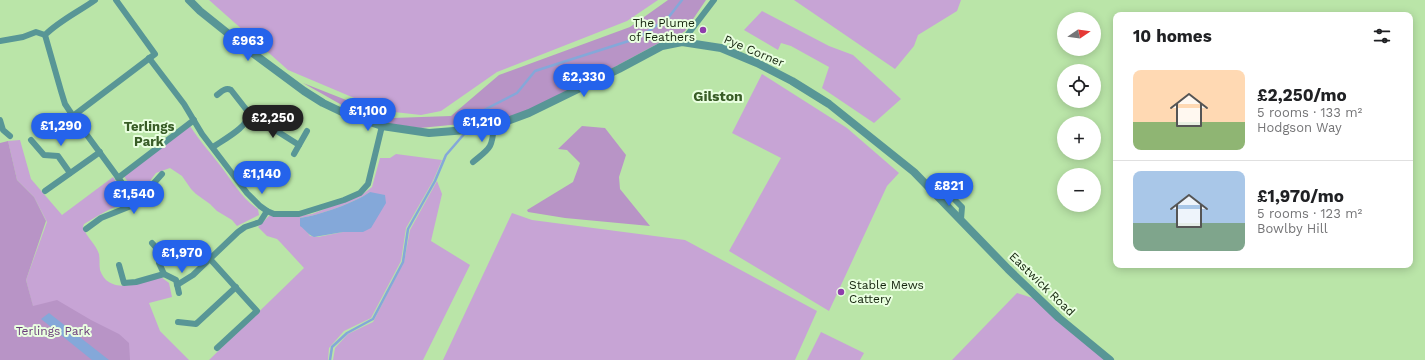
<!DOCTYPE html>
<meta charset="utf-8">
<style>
body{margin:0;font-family:"Work Sans",sans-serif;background:#f2f2f2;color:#202124;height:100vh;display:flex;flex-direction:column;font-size:15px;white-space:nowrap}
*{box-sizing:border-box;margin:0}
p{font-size:13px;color:#757577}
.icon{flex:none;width:22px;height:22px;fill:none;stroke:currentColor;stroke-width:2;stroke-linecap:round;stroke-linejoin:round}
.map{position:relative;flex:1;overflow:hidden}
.side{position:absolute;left:1113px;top:12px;width:300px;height:256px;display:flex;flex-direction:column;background:#fff;border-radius:8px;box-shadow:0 2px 10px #0003}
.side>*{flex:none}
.needle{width:26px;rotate:77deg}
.controls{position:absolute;left:1057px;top:12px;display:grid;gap:8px}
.controls a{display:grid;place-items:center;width:44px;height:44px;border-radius:50%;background:#fff;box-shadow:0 2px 10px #0003;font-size:20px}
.price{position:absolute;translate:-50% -34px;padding:0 9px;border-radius:14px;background:#2563eb;color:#fff;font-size:13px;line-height:26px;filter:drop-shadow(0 1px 2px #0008)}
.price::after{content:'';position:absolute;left:50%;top:24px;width:12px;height:9px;margin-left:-6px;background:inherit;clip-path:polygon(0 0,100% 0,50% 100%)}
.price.current{background:#222;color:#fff}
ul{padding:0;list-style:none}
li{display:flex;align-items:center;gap:12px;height:100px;padding:0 20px}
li+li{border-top:1px solid #e0e0e0}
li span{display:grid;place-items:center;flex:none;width:112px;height:80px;border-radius:8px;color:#555}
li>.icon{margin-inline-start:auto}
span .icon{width:48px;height:48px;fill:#fffc;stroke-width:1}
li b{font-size:17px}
h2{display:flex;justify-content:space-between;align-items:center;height:48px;padding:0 20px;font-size:17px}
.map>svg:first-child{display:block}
</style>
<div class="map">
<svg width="1425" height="360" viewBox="0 0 1425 360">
<rect width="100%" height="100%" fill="#bae5a8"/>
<!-- green -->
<g fill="#c7a4d5" fill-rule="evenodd">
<polygon points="209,0 658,0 627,21 497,72 441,111 421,115 385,111 288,70"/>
<polygon points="794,0 961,0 957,11 918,35 914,46 895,69"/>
<polygon points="762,11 829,46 853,55 901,99 874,123 822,88 829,67 791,46 781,43 778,50 744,30"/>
<polygon points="762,74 847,128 899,173 887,186 829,311 729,251 781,158 732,133"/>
<path d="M190,126c9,14 19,25 29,38 12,15 22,34 39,45l1,6 -22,11 -5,-6 -15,-9 -7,-7 -14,-10 -5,-5 -9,-13 -12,-8 -14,5 -15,20 -6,1 -2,-2 1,-2 -11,-15z"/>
<path d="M20,140l11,39 31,36 51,-38 14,20 1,3 -2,4c-16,3 -28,12 -42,20l-1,3c3,10 13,17 16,27 1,5 0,11 1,16 9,27 43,12 61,7l8,6 3,14 -23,6 11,28 29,29h-64l-92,-53 -7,-27 21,-58 -13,-25 -17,-17 -9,-39z"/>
<path d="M396,154l46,6 -9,21 -27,47 -5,33 -30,57 -27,13 -15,17 -1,12h-119l95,-92 -23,-25 -4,-4 -10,-3 -9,-9 11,-11h30l13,-2 51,-20 9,-7 8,-29h10zM370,192l-7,40h-20l-25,5 -8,-1 -5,-7 -5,-11c20,-3 54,-15 70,-26z"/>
<polygon points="437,181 442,194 431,241 470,265 423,360 333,360 335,348 348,334 373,322 404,262 410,230"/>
<polygon points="512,213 532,220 685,240 817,311 795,360 443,360"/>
<polygon points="1017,293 1039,300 1111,360 952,360"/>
<polygon points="821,332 864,353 860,360 807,360"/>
</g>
<!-- forest -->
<g fill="#b894c6">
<polygon points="668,0 706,0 685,31 672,40 659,43 529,113 471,123 420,128 370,121 303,83 392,118 451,116 499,75 630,27"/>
<polygon points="582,126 605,128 626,155 619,177 620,189 650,226 565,218 528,212 527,210 573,182 580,163 567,150 558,149"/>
<polygon points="8,141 17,180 34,197 46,221 26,280 33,306 57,300 91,320 119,334 129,343 130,360 0,360 0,143"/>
</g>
<!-- water -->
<g fill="#84a8d9">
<path d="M370,192l15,3 1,8 -15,25 -8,4h-20l-29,5c-6,-2 -8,-7 -14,-11v-8c20,-3 54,-15 70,-26z"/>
<polygon points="49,313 109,360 92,360 41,319"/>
</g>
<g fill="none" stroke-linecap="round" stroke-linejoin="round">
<!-- stream -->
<g stroke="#84a8d9" stroke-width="2.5">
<polyline points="469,128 484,110 517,93 535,71 638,38 668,18 682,0"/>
<polyline points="330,360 332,347 347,333 373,319 403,262 408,229 435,181 446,155 465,133"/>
</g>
<!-- minor -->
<g stroke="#589696" stroke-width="6">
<path d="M95,0c-17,12 -36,21 -50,35l16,56 4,13 8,12 63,86"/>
<polyline points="0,41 23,37 36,32 45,35"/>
<polyline points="682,42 714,0"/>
<polyline points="149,58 184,104 202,134 247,193 260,206 267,211 274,214 299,214 344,200 360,193 368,184 382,126"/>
<polyline points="73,116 155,54 116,0"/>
<polyline points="249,117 253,116 299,145"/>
<polyline points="0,120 3,130 10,136"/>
<polyline points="31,140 44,155 58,156 70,173"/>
<path d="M213,147c10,-7 37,-21 36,-34l-18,-23c-6,-3 -10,2 -14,5"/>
<polyline points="294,154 307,131"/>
<path d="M473,162c17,-14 19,-13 21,-36"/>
<polyline points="118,178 194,120"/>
<polyline points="45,191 100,152"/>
<polyline points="935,194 944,189 962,207 961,219"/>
<polyline points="86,229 101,218 131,206 138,201 162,174"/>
<polyline points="210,259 257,311 217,348"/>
<polyline points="119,265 124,283 136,282 164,274 159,263 160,252 152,243"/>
<polyline points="164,274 176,280 179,293"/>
<polyline points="177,285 193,275 238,232 245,227 260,222 267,211"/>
<polyline points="178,322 196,324 236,287"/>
</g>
<!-- tertiary -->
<polyline stroke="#589696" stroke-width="8" points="189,0 200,11 250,51 304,91 323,103 344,113 382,126 429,133 479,129 494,126 529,113 619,69 662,46 682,42 721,48 757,63 792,81 829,104 914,172 1008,269 1059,318 1110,360"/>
</g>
<!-- markers -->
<g fill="#8f3dac" stroke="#e9ffe0" stroke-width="1.5">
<circle cx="703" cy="30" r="4"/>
<circle cx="841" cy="292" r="4"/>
</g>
<g text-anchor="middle" stroke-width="4" stroke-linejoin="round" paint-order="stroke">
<!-- poi labels -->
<g font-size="12" fill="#14240d" stroke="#e9ffe0" text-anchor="end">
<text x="695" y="27">The Plume<tspan x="695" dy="14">of Feathers</tspan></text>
<text x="849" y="289" text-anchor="start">Stable Mews<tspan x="849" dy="14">Cattery</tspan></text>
</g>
<!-- street labels -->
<g font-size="12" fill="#14240d" stroke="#e9ffe0">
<text transform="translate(754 51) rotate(23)" y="4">Pye Corner</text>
<text transform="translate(1042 284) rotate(44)" y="4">Eastwick Road</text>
</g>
<!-- park labels -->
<g font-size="12" fill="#6b3d7b" stroke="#e9ffe0">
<text x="53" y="335">Terlings Park</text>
</g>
<!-- neighbourhood labels -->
<g font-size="13" font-weight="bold" fill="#385c26" stroke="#e9ffe0">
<text x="149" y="131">Terlings<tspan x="149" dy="15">Park</tspan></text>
</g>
<!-- quarter labels -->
<g font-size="14" font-weight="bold" fill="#385c26" stroke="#e9ffe0">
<text x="718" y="101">Gilston</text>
</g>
</g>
</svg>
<div class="controls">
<a><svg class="needle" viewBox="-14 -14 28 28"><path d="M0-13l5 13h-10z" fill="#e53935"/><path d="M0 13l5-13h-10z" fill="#757577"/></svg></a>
<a><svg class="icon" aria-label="locate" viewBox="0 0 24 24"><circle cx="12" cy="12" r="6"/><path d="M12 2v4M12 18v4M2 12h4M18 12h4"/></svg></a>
<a>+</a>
<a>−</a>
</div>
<b class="price" style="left:248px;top:62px">£963</b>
<b class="price" style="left:584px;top:98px">£2,330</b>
<b class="price" style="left:368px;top:132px">£1,100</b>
<b class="price current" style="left:273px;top:139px">£2,250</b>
<b class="price" style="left:482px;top:143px">£1,210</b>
<b class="price" style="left:61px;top:147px">£1,290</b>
<b class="price" style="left:262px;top:195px">£1,140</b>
<b class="price" style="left:949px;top:207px">£821</b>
<b class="price" style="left:134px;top:215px">£1,540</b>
<b class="price" style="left:182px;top:274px">£1,970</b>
<section class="side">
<h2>10 homes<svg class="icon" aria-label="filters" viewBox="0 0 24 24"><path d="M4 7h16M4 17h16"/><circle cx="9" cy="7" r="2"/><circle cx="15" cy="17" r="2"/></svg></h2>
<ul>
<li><span style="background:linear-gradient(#ffd9b3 65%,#8fb573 0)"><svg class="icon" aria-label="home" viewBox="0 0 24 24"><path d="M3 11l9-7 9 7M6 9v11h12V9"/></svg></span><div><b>£2,250/mo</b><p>5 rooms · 133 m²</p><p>Hodgson Way</p></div></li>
<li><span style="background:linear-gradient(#a9c7e8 65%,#7fa58c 0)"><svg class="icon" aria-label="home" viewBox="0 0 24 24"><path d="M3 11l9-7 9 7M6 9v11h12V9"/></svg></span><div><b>£1,970/mo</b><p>5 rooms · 123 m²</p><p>Bowlby Hill</p></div></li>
</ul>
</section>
</div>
